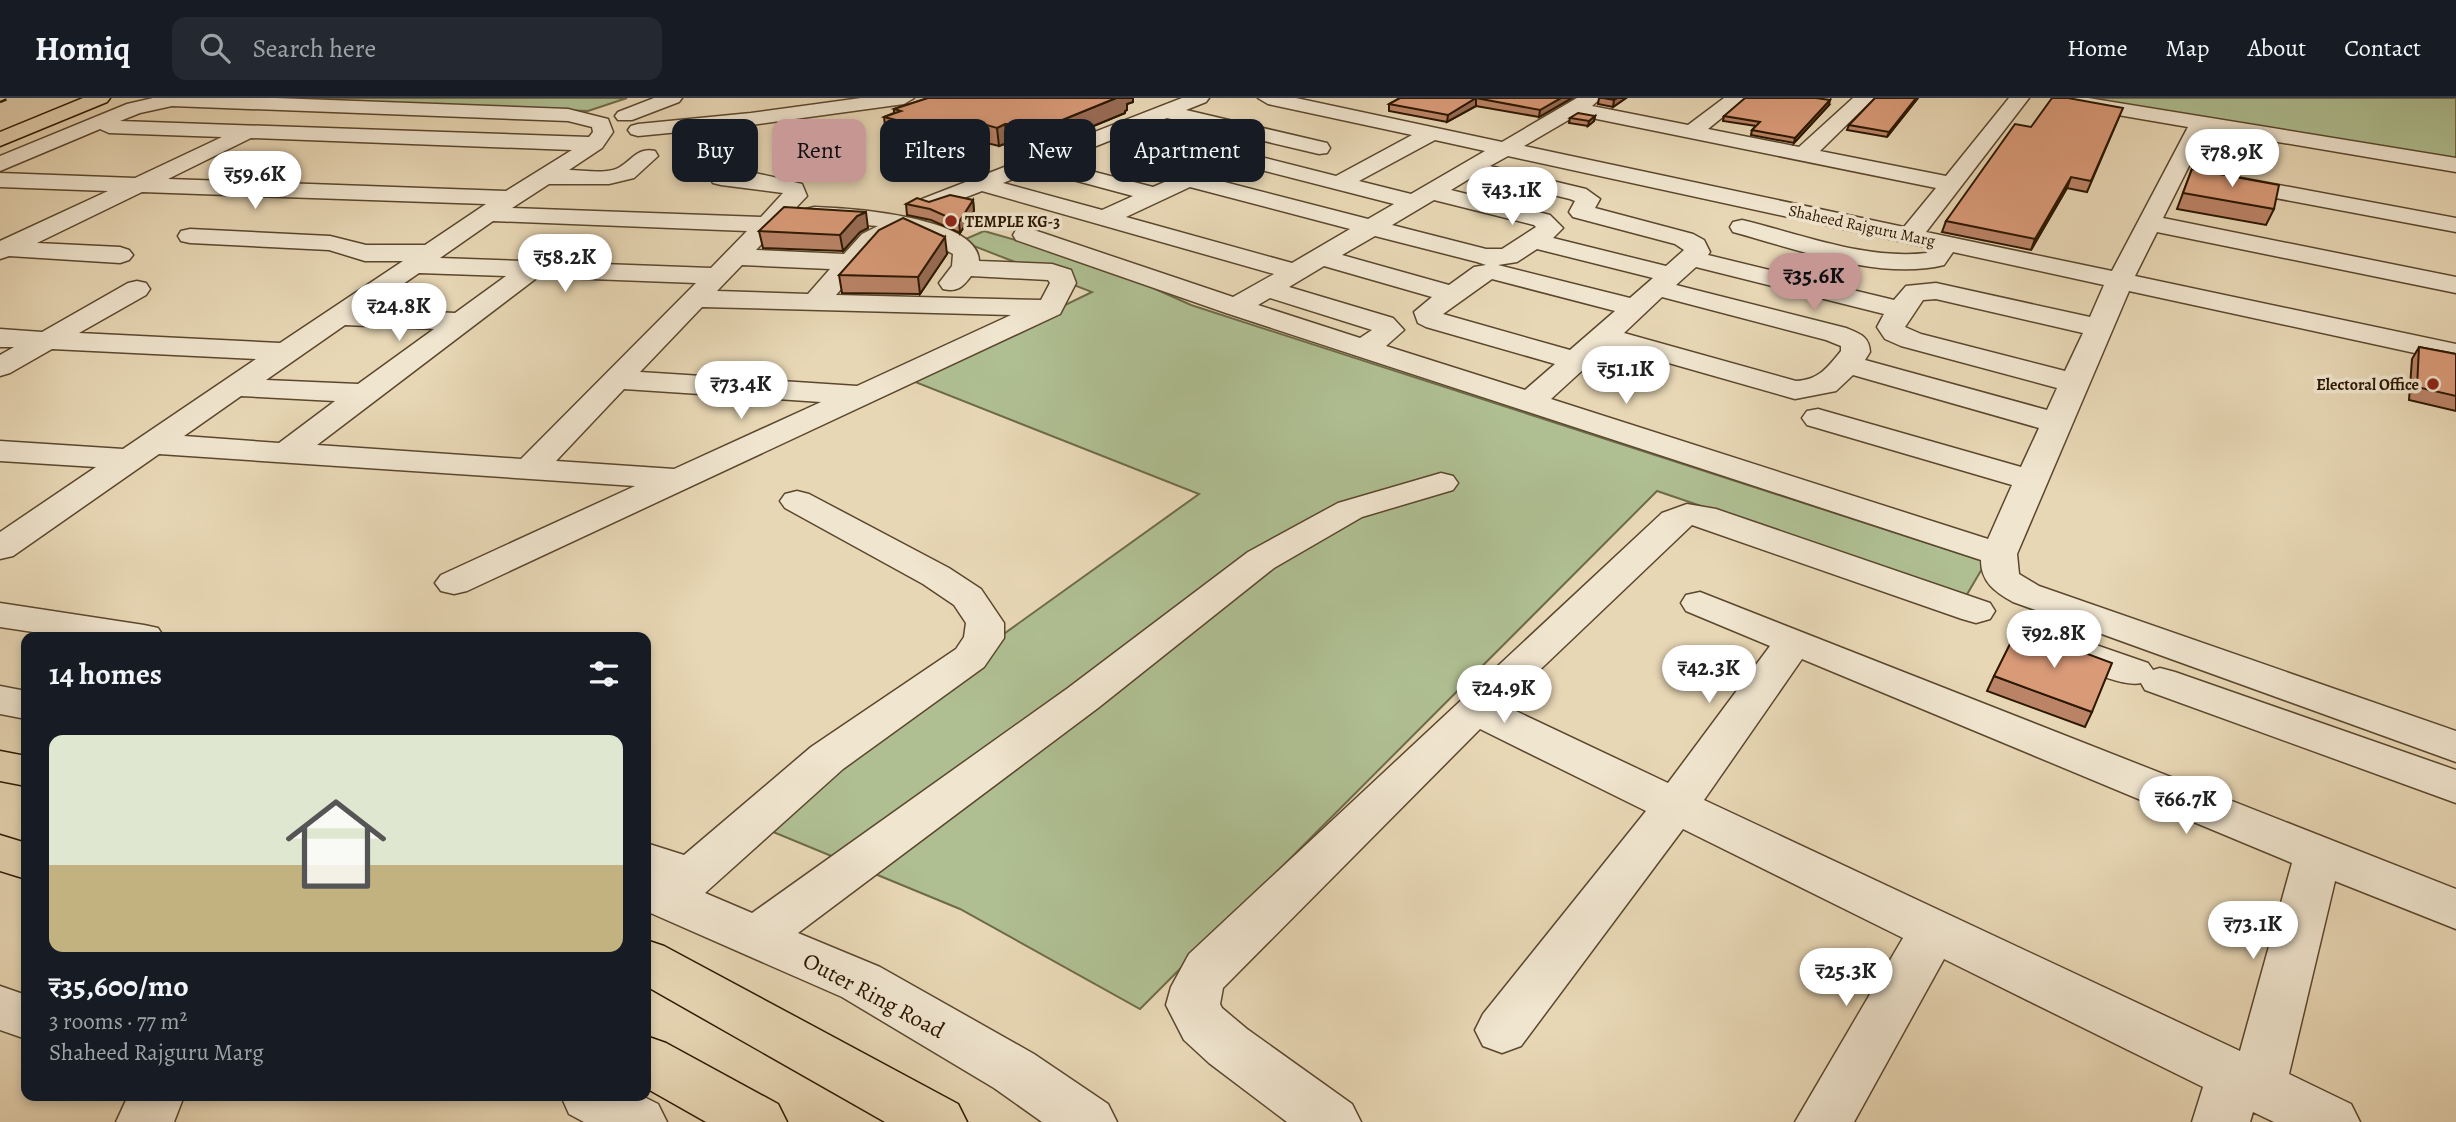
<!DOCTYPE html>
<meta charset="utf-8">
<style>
body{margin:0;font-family:Alegreya,serif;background:#242831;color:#f1f3f6;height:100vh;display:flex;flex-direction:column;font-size:26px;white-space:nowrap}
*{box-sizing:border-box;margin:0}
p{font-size:23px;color:#9ea1a6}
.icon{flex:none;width:38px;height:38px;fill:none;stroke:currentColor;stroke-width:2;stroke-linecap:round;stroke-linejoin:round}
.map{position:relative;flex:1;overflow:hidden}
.details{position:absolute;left:21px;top:534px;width:630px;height:469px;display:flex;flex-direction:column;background:#171b24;border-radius:14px;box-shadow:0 4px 10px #0003}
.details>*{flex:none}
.guide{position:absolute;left:672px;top:21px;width:665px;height:63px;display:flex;gap:14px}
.price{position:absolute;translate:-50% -60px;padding:0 16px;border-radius:24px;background:#fff;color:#222;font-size:23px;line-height:46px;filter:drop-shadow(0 2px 4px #0008)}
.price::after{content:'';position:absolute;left:50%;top:42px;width:21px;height:16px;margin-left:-10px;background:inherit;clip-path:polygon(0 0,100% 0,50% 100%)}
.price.active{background:#c59692;color:#111}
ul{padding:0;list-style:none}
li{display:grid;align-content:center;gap:14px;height:371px;padding:0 28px}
li span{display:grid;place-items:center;height:217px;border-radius:14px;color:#555}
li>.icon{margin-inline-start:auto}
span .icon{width:126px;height:126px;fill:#fffc;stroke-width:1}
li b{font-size:30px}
h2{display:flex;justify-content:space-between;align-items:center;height:84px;padding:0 28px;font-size:30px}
.tag{padding:0 24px;border-radius:14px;background:#171b24;box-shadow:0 4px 10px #0003;font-size:24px;line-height:63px}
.tag.active{background:#c59692;color:#111}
header{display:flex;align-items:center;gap:42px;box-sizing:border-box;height:98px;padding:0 35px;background:#171b24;border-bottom:2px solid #363941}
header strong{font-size:33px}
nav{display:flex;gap:38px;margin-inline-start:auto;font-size:24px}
.search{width:490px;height:63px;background:#242831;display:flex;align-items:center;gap:18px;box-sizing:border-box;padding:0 24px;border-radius:14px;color:#9ea1a6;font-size:26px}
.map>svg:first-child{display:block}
</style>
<header>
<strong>Homiq</strong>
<div class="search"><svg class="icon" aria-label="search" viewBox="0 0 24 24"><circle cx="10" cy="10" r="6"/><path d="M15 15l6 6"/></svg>Search here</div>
<nav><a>Home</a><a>Map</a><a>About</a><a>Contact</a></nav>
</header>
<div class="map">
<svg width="2456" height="1024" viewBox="0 0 2456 1024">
<rect width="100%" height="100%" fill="#e8d7b5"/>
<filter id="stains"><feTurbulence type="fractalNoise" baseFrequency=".00286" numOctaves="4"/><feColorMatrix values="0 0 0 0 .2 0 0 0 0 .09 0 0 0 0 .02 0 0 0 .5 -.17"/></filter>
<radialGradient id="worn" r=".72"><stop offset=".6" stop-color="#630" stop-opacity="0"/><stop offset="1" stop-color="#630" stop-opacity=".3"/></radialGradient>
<!-- green -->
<g fill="#afbf92" stroke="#6e6b49" stroke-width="2">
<polygon points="220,0 627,0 588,13"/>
<polygon points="2063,0 2456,0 2456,65"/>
<polygon points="984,133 1102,167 1191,207 1986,464 1966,498 1657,393 1140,911 960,811 744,722 1199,396 910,282 1092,194 961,143"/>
</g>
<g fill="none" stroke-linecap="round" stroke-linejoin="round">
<!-- minor casing -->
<g stroke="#5b472d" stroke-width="3">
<g id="minor">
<path d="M153,0h122l293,11 40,10 5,13 -11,16 -33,22c15,0 38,5 51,-3 13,-8 18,-20 35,-16l3,5 -24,22 -25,6h-60l-37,24 249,9 22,-24 -62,-8 -8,-2 -3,-5 3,-5c27,-7 62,5 89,11l5,12 -51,54 88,4 18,-20 16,-8 -64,-5 -8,-2 -4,-5 4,-5 8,-2c33,1 164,9 165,54l73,3 19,6 5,13 -16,31 -593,277 -13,3 -13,-3 -6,-8 6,-8 194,-89 -476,-32 -146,102 -13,3v-27l96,-65 -96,-6v-20l123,8 133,-90 -204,-10 -42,24 -10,3v-21l14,-8h-14v-18l42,3 86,-49 9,-2 9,2 4,6 -4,6 -67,38 201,10 123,-82h-38l-36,-11 -139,-7 -9,-2 -3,-5 3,-5 9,-2 140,7 36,9h59l61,-41 -344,-12 -105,51 83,4 9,3 4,5 -4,5 -9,3 -111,-7 -9,3v-18l108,-50 -108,-4v-14l135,5 87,-41 -113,-4 -9,-4 -100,42v-15l127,-52zM172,8l396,15 24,6 1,5 -4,5 -469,-16 20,-8zM251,40l321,12 -66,41 -338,-12zM493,123l254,10 -36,37 -271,-10zM902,133l24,8 27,15 -1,12 -13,17 4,6c14,3 19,-1 28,-13l77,4 2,3 -9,17 -205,-5 44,-51zM742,167l88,4 -22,25 -91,-3zM419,175l87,3 -51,37 -88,-4zM538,179l158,6 -175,176 -204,-14zM702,209l309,8 -154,71 -217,-14zM345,227l89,4 -76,55 -92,-4zM624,291l197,13 -147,67 -118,-8zM241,298l94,5 -56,42 -95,-7z"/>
<polygon points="654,0 682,0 679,4 632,22 618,22 615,18 618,14"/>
<polygon points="861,0 914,0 904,6 751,27 638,38 631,36 628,32 631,28 638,26 751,15"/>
<path d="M1182,0h27l-3,4 -20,8 141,33 3,5 -3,5 -8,1 -152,-36 -24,9 193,49 76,-41 -144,-31 -10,-6h38l206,44 75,-44h24l-9,8 96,19 36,-27h22l-38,31 91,18 54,-49h21l-54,53 126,25 63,-78h20l-103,134 186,39 76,-144 -117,-20 -7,-2 -3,-4 2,-3h25l368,60v14l-249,-42 -44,88 293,59v16l-299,-61 -22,44 321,68v18l-327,-71 -112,263 2,20 20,12 417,145v31l-443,-160c-18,-10 -32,-20 -32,-42l-755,-247 -210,-73 -3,-5 3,-5 9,-2 9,2 199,67 41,-23 -292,-83 -52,20 -8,-2 -4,-5 4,-5zM1577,17l359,73 -32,39 -380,-81zM1124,37l270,69 -26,15 -159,-41 13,-9 -3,-5 -8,-2 -58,25 -97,-25zM1435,42l50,11 -74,43 -52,-13zM1508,58l423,92 -4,5c-62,7 -126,-19 -185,-33l-9,2 -3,5 3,5c63,17 146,49 211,33l9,-13 151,33 -14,32 -154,-34 -30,3 -12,14 -186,-45 2,-3 -6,-12 -11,-6 -98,-26 5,-9 -14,-10 -96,-23zM1036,72l97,26 -31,14 -99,-27zM1474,78l96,23 5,2 -6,11 4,5 102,27 9,6 -18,16 -113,-28 10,-10 -13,-13 -99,-25zM1190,89l160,42 -58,34 -166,-46zM1434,102l100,25 2,2 -34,22h-16l-94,-24zM1375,138l102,26 9,3 -12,2 -25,18 -107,-30zM1537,151l116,29 -23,20 -132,-33 19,-3zM1324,168l108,31 -18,15 4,11 8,4 129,37 -30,26 -139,-44 18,-16 -11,-12 -104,-31zM1696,169l188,47 -7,13 8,12 16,7 156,42 -10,22 -182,-50 5,-8c-1,-16 -10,-18 -24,-24l-170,-43zM1492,181l123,32 -45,39 -127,-36zM1662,199l164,43 15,6v5c-13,16 -22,29 -45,30l-172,-48zM1270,200l102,32 -12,8 -102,-33zM1936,201l147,34 -18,38 -144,-37 -16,-7 18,-27zM1609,248l186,53 41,-8 17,-16 186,53 -18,39 -203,-58 -11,2 -5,7 5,7 205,60 -24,54 -437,-140z"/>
<polygon points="2225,77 2456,120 2456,134 2217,89 2214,84 2217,79"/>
<polygon points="1441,375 1453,378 1458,385 1453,392 1362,419 1274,470 1098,610 798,835 880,869 1034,956 1108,1006 1117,1024 1042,1024 994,990 842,899 646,813 646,745 684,757 811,649 956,551 964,539 966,525 954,507 923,486 785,410 780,403 785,396 797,393 809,396 949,470 981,491 1004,525 1004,540 984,569 843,671 705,795 752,815 1068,590 1248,454 1338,405"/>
<path d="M1687,406l29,5 274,94 5,8 -5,8 -14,4 -14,-4 -270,-94 -189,180 165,78 102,-137 -84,-35 -5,-8 5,-8 14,-3 756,297v40l-121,-48 -46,193 62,30 9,18h-86l-21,-10 -3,10h-58l11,-35 -259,-128 -90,163h-59l108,-184 -220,-109 -162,217 -19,7 -19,-7 -8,-16 8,-16 163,-203 -166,-82 -257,259 -3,16 2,4 25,21 105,75 9,18h-74l-78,-59 -25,-23 -18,-35 5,-18 18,-33 473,-441zM1802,561l490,204 -52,188 -536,-251z"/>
<polygon points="0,505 144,527 158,530 164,539 66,539 0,529"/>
<path d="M2064,536l84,29 5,7 7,-2 15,4 281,98v33l-311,-113 -4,-7c-20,5 -70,-20 -91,-28l-6,-9 6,-9z"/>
<polygon points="0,588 26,593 26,621 0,616"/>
<polygon points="0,888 26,897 26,941 0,932"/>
<polygon points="128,998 184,998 174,1024 116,1024"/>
<polygon points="561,998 642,998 658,1006 667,1024 584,1024 569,1016"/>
</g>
</g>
<!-- major casing -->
<g stroke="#2c1700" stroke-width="3">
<g id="major">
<polygon points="83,0 110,0 107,4 0,48 0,34"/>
<polygon points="0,653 26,658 26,688 0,683"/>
<polygon points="0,737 26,745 26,781 0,773"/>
<polygon points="646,842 664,848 958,1006 967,1024 885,1024 646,888"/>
<polygon points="646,938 666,945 778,1006 787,1024 706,1024 646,990"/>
</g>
</g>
<!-- minor -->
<use href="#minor" fill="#f0e5cf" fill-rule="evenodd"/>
<!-- major -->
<use href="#major" fill="#e8d7b5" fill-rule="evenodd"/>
<!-- rail -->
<polyline stroke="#2c1700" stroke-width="2.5" stroke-dasharray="7 7" stroke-linecap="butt" points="0,4 10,0"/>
</g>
<!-- wall -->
<g fill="#bb8467" stroke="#2c1700" stroke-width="2">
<polygon points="928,0 1133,0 1133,4 1127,6 1127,12 1125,13 1125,15 1052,45 1007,45 999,48 974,42 946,52 886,37 884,19 894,15 894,11"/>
<polygon points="1400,0 1572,0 1539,19 1476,8 1447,24 1389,13 1389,6"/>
<polygon points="1599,0 1626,0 1613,9 1598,6"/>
<polygon points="1918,0 1887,39 1847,32 1849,27"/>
<polygon points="1829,7 1794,45 1751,37 1752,32 1756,28 1723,23 1724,18"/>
<polygon points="1595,18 1594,23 1588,28 1569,25 1570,20"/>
<polygon points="2119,19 2087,94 2067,90 2031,152 1942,134 1946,123 2031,29"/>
<polygon points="2192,71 2274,111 2266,127 2177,111"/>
<polygon points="973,102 974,113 960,135 931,122 907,117 906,106"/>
<polygon points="868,130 860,134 843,153 763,150 759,133"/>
<polygon points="947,156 920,196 842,195 839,177"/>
<polygon points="2419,249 2456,256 2456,313 2409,302 2412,261"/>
<polygon points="1994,578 2092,614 2085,629 1987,593"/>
</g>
<!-- shaded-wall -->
<g fill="#986c54" stroke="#2c1700" stroke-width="2">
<polygon points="1116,0 1133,0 1133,4 1127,6 1127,12 1125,13 1125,15 1052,45 1050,27"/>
<polygon points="1476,0 1476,8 1447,24 1448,17"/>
<polygon points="1561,0 1572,0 1539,19 1540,12"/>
<polygon points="1617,0 1626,0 1613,9 1614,2"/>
<polygon points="1916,0 1918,0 1887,39 1889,34"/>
<polygon points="1830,2 1829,7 1794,45 1795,40"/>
<polygon points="1595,18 1594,23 1588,28 1589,23"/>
<polygon points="972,23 974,42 946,52 944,34"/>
<polygon points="1005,26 1007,45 999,48 997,30"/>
<polygon points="2071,79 2067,90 2031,152 2035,141"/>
<polygon points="973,102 974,113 960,135 959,124"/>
<polygon points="866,114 868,130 860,134 843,153 840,137 857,118"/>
<polygon points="945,139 947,156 920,196 918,179"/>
</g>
<!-- building -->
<g fill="#d99a78" stroke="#2c1700" stroke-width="2">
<polygon points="928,0 1116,0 1050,27 1005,26 997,30 972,23 944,34 884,19 901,13 894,11"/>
<polygon points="1400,0 1561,0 1540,12 1476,0 1448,17 1389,6"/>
<polygon points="1603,0 1617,0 1614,2"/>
<polygon points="1745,0 1816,0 1830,2 1795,40 1752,32 1760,24 1724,18"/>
<polygon points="1875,0 1916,0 1889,34 1849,27"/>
<polygon points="2052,0 2068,0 2123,10 2091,83 2071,79 2035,141 1946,123 2015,26 2031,29"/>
<polygon points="1578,15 1595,18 1589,23 1570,20"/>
<polygon points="2192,71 2279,87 2274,111 2183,95"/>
<polygon points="950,97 973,102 959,124 930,111 906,106 917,100 929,104"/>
<polygon points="784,109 866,114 857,118 840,137 759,133"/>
<polygon points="903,120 945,139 918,179 839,177 879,132"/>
<polygon points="2419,249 2456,256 2456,298 2417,289"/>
<polygon points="2018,530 2112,565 2092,614 1994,578"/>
</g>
<!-- markers -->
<g fill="#8f2418" stroke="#f0e5cf" stroke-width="2.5">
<circle cx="951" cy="123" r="7"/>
<circle cx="2433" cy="286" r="7"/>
</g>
<g text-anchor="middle" stroke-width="7" stroke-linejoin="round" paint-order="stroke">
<!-- far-poi labels -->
<g font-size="16" font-weight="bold" fill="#2c1700" stroke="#f0e5cf" text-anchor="start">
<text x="965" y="129">TEMPLE KG-3</text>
<text x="2419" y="292" text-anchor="end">Electoral Office</text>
</g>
<!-- far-street labels -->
<g font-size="16" fill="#2c1700" stroke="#f0e5cf">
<text transform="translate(1862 127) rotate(12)" y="6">Shaheed Rajguru Marg</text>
</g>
<!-- near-street labels -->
<g font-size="23" fill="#2c1700" stroke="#f0e5cf">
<text transform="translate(874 897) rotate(28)" y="8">Outer Ring Road</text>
</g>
</g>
<rect width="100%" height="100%" filter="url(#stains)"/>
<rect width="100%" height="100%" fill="url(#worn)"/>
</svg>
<b class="price" style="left:2232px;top:91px">₹78.9K</b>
<b class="price" style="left:255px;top:113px">₹59.6K</b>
<b class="price" style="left:1512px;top:129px">₹43.1K</b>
<b class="price" style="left:565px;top:196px">₹58.2K</b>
<b class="price active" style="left:1814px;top:215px">₹35.6K</b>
<b class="price" style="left:399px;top:245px">₹24.8K</b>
<b class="price" style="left:1626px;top:308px">₹51.1K</b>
<b class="price" style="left:741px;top:323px">₹73.4K</b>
<b class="price" style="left:2054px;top:572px">₹92.8K</b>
<b class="price" style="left:1709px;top:607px">₹42.3K</b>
<b class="price" style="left:1504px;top:627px">₹24.9K</b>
<b class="price" style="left:2186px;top:738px">₹66.7K</b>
<b class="price" style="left:2253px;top:863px">₹73.1K</b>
<b class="price" style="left:1846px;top:910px">₹25.3K</b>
<div class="guide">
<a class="tag">Buy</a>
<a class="tag active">Rent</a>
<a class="tag">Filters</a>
<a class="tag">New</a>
<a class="tag">Apartment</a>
</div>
<section class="details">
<h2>14 homes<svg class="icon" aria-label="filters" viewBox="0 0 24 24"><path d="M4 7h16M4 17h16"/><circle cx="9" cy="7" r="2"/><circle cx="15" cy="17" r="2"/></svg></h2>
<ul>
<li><span style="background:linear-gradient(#dfe7d0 60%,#c2b280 0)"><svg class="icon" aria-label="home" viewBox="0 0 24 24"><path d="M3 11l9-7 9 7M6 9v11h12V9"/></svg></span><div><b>₹35,600/mo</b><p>3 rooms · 77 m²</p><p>Shaheed Rajguru Marg</p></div></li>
</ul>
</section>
</div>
